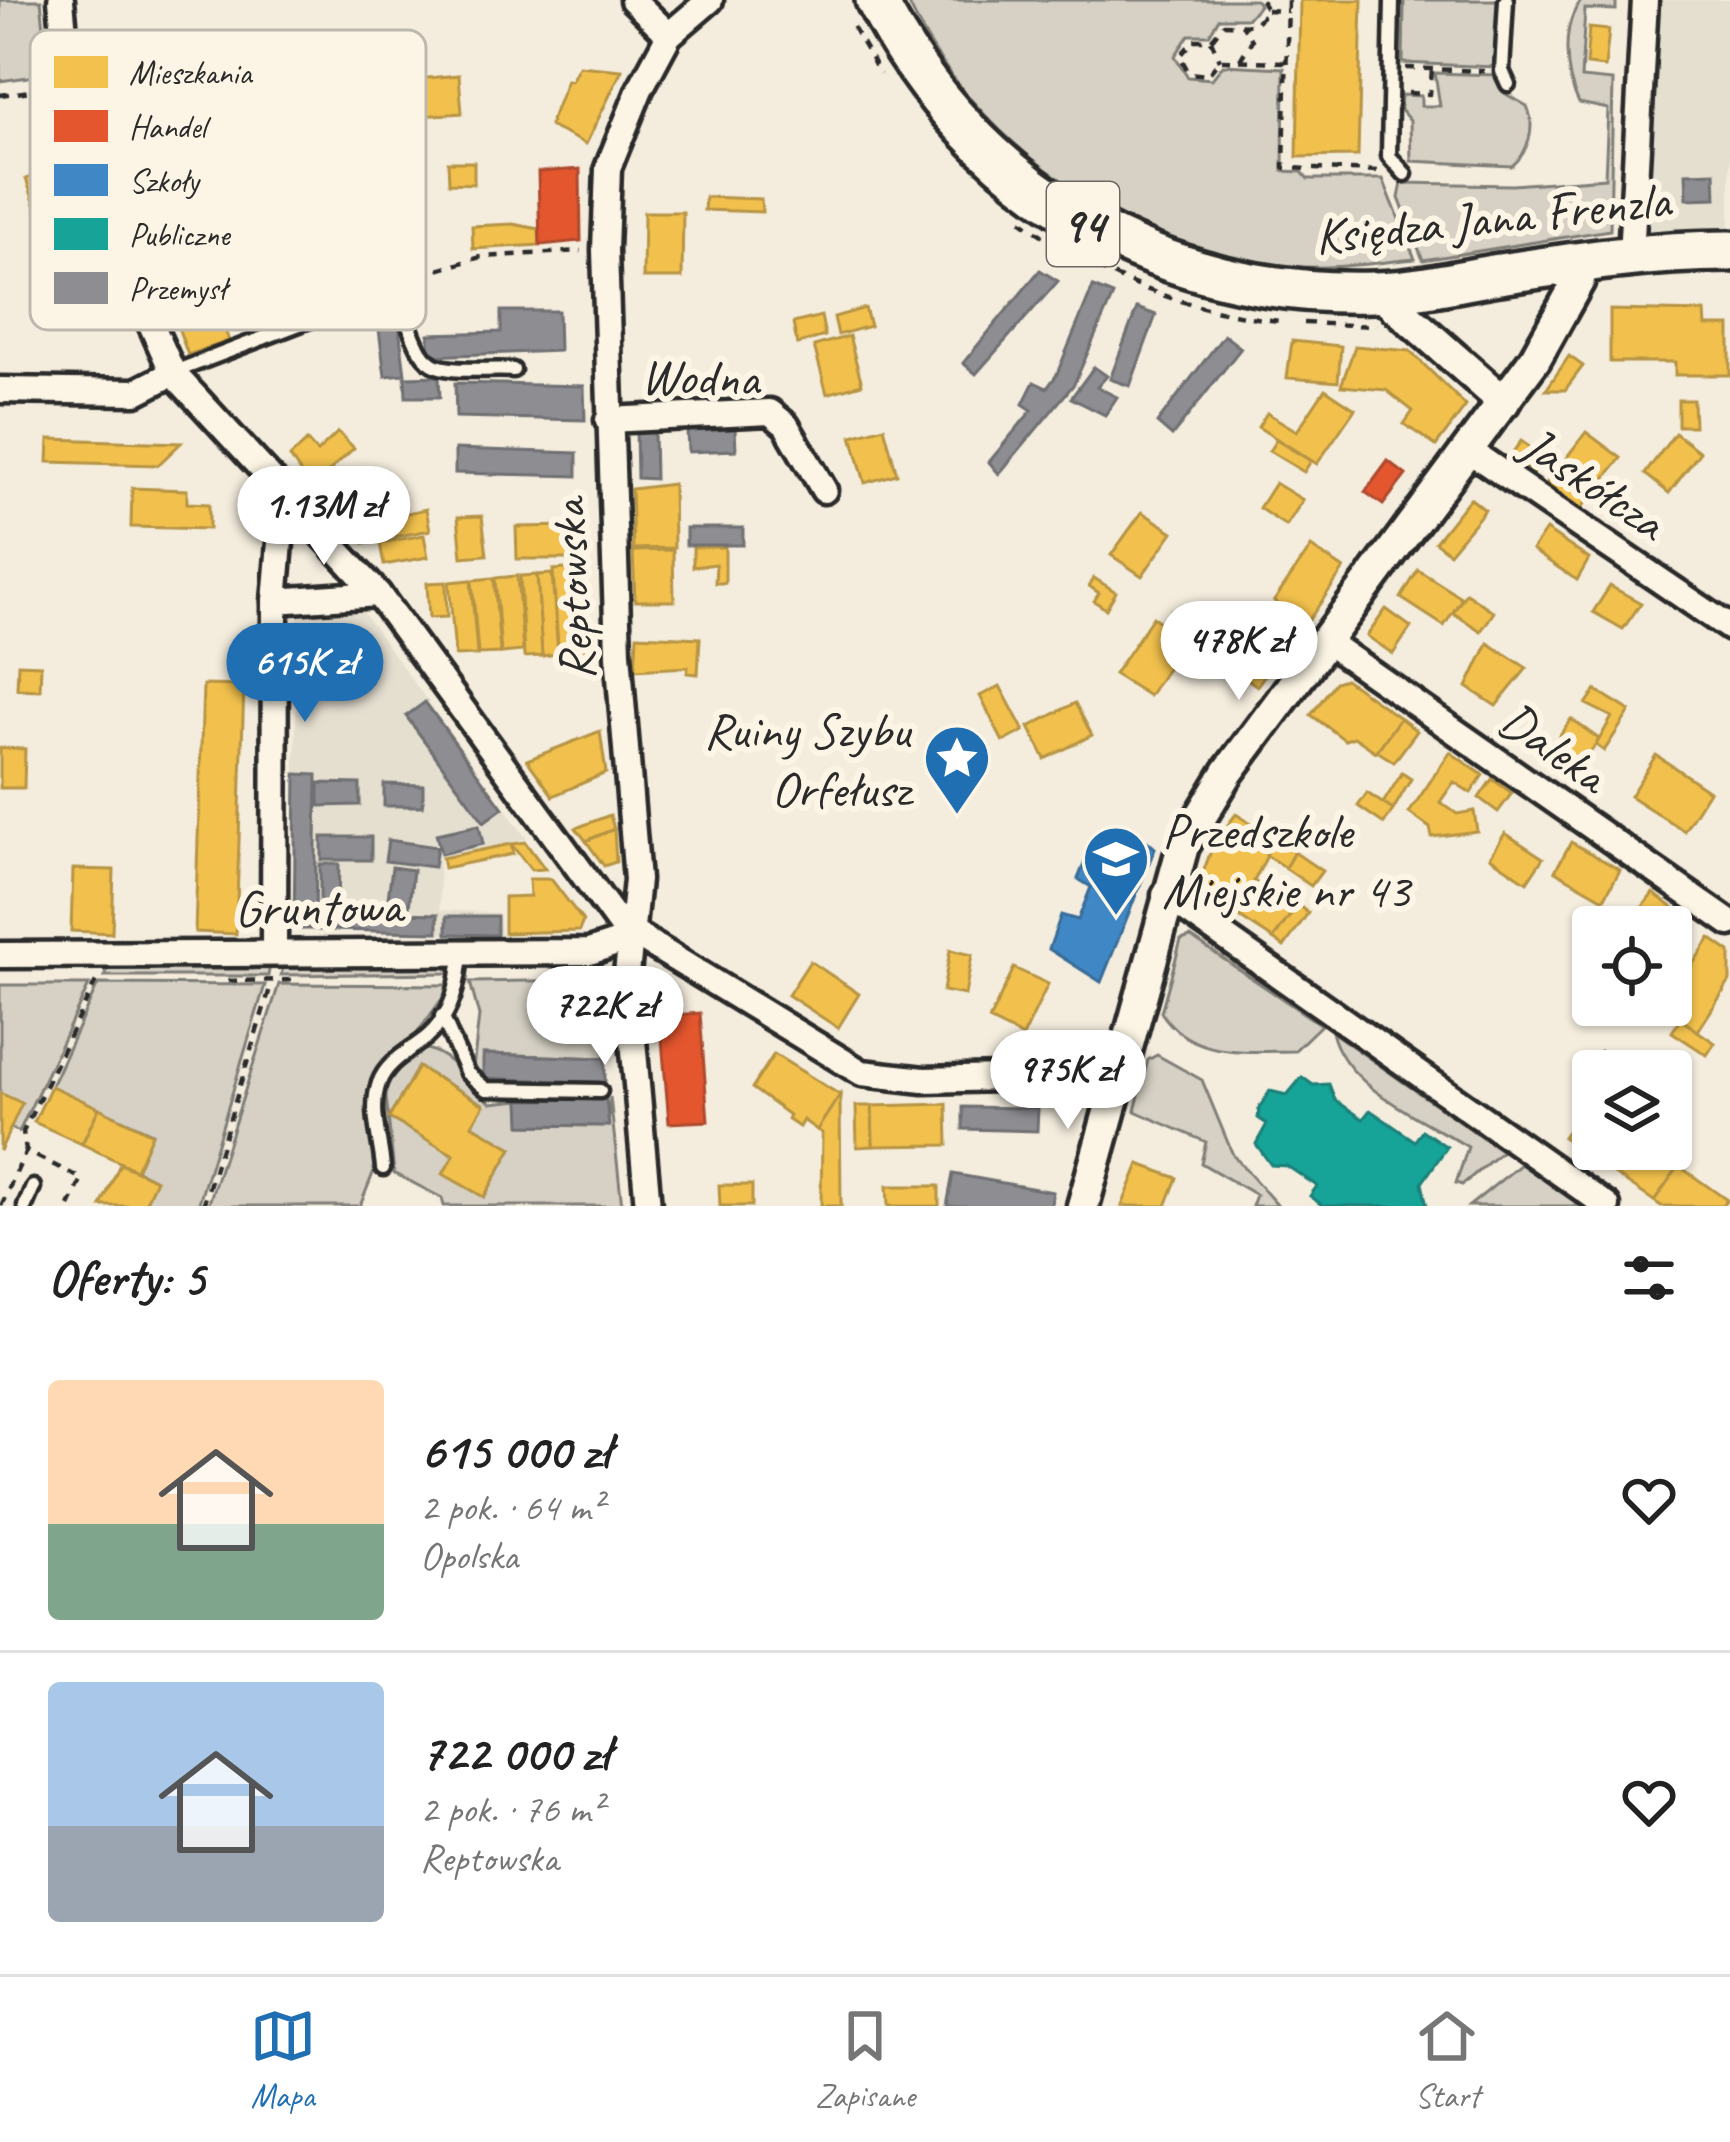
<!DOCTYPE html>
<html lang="pl">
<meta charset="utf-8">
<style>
body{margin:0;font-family:Caveat,sans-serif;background:#f6f6f6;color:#222;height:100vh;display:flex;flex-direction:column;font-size:45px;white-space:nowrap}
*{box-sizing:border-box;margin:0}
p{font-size:39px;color:#767676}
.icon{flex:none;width:66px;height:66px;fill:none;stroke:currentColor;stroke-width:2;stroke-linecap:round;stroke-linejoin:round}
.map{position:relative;height:1206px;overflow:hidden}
.details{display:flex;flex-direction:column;background:#fff;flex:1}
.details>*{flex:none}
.buttons{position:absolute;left:1572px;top:906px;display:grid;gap:24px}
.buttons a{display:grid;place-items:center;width:120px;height:120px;border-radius:12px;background:#fff;box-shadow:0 3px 9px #0004;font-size:60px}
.price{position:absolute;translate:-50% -102px;padding:0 27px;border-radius:42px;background:#fff;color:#222;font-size:39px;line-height:78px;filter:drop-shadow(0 3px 6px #0008)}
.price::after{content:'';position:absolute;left:50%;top:72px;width:36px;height:27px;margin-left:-18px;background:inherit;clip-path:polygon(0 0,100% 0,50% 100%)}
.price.current{background:#1f6fb2;color:#fff}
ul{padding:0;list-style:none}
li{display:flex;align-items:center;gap:36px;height:300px;padding:0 48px}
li+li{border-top:3px solid #e0e0e0}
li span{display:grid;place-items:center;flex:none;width:336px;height:240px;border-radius:12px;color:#555}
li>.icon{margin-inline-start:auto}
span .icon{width:144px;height:144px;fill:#fffc;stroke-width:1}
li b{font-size:51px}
h2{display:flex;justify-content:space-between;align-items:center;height:144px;padding:0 48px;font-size:51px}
.dock{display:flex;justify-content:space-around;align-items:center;height:168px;border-top:3px solid #e0e0e0;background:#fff;font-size:33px;color:#767676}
.dock a{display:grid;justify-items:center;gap:6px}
.dock .current{color:#1f6fb2}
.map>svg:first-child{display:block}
</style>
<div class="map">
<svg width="1730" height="1206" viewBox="0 0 1730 1206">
<rect width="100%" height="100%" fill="#f4edde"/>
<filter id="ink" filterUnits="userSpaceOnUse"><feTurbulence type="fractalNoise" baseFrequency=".00833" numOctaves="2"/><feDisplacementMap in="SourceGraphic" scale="24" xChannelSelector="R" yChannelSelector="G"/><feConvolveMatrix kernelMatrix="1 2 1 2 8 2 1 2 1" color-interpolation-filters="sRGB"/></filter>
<g filter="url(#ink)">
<!-- built -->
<g fill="#e5dfd0">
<polygon points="1659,0 1730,0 1730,234 1649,235"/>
<polygon points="298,606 360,608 527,839 439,857 440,910 499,913 501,935 292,930"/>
</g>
<!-- green -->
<g fill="#d6d1c4" stroke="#807e78" stroke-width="3" fill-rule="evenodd">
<polygon points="0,0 41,0 49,74 0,81"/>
<path d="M907,0h349l3,5 -11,13h-29l-10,17h-20l-14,21 13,21 24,2 11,-14 61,3 -1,103 19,1 6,7h75l32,80c-42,4 -86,11 -128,7 -156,-16 -315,-121 -380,-266z"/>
<polygon points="1404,0 1498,0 1496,67 1403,63"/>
<path d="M1582,0h34v10l-31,-1 -4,69 32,3 -3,149 -187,30 -24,-62 3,-15 110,2 93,-7 3,-69 -29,-6c-14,-27 -19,-78 3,-103z"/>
<path d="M1435,73l61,2 8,18 23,13c9,20 2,46 -15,60l-101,-5 -1,-40 -10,-12 1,-14 20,1v10h19z"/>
<path d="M1191,937l130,88 -27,26c-49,0 -103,8 -133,-39l20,-72z"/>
<polygon points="441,962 451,973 281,975 284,963"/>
<polygon points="270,964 268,976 105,976 110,965"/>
<polygon points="594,980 605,1058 484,1054 483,1078 473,1069 479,1016 470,982"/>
<polygon points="98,984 265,985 198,1206 144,1206 155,1180 136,1170 152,1133 51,1086"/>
<polygon points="279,984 452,985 416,1035 383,1065 367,1097 374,1171 360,1206 208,1206"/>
<polygon points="0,985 89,985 19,1132 11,1128 0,1093"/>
<path d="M1332,1032l170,119 -40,34 -6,-2 12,-36c-45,-28 -123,-59 -136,-115z"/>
<path d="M427,1049c27,7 42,35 64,54l29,-3 2,25 86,1 2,-29 12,109h-178l-2,-8 -48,-25 -9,-86 23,-31zM418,1067l65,37 -11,21 40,23 -28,49 -40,-23 10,-19 -65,-37z"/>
<polygon points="1157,1055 1202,1080 1233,1155 1278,1206 1252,1206 1256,1195 1201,1163 1206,1142 1135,1111 1148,1060"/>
<polygon points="1521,1164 1583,1206 1469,1206"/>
</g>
<!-- homes -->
<g fill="#f2c14e" stroke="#b69444" stroke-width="3">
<polygon points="1300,0 1362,0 1358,156 1297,157"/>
<polygon points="1589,28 1609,30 1605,67 1586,65"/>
<polygon points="579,66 622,70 586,144 549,126 567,80 571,81"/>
<polygon points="459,75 462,113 421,116 417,79"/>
<polygon points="448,162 474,162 474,184 449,183"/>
<polygon points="65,164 90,236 44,252 41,244 48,241 26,179"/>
<polygon points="705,197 761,199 762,212 704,210"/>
<polygon points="644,212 683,212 682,278 643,278"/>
<polygon points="513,224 539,229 540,245 473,249 472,226"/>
<polygon points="203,269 229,341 188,355 162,283"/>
<polygon points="865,308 870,326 838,335 834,317"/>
<polygon points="1610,310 1705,312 1706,326 1730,326 1730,375 1675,375 1675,362 1610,362"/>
<polygon points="821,316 825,336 797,344 793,323"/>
<polygon points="849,336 862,384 827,394 814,346"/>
<polygon points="1292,341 1341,346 1338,382 1287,378"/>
<polygon points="1355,346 1410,351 1466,406 1436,446 1404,424 1413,411 1386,390 1341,386"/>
<polygon points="1569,356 1583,366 1565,390 1546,390"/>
<polygon points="1325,389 1355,409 1317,464 1258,427 1267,413 1297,431"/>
<polygon points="1678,400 1693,400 1694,426 1678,426"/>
<polygon points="884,427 897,474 865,483 852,436"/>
<polygon points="338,432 354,448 311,488 290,457 307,441 317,452"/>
<polygon points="1586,432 1621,458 1580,510 1546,484"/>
<polygon points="1675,433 1700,452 1669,493 1645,474"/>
<polygon points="49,439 181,443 158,465 48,462"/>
<polygon points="1276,440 1311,461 1304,472 1269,451"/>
<polygon points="1521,441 1545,458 1534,473 1510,456"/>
<polygon points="1275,483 1303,500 1286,526 1259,508"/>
<polygon points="673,484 674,548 633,549 631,489"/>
<polygon points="132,488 187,490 187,503 209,504 209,529 131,527"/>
<polygon points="1470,498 1485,510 1449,553 1435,542"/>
<polygon points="426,509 430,530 364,543 360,523"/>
<polygon points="1142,512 1173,532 1142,576 1111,555"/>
<polygon points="482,516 487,555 462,557 458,517"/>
<polygon points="572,526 573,559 517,559 516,527"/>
<polygon points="1546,530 1589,559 1577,580 1532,550"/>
<polygon points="424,535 428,557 384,565 380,543"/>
<polygon points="693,547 725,547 725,583 715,583 716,564 693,567"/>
<polygon points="1311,547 1344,569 1306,624 1274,601"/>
<polygon points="673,550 674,601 635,601 633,551"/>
<polygon points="579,568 586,661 559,662 553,570"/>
<polygon points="1418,570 1462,598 1444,626 1401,598"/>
<polygon points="552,574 558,654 542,656 537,575"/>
<polygon points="537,575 542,656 524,657 520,576"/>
<polygon points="517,576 523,651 501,653 495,578"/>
<polygon points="494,578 500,653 478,654 472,580"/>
<polygon points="1094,578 1116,592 1106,609 1094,601 1099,593 1089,586"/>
<polygon points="471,580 477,655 455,656 449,582"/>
<polygon points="446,582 447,617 429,618 427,583"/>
<polygon points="1610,586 1641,603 1623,629 1593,612"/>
<polygon points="1466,593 1494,612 1481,631 1453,613"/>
<polygon points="1386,609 1411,627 1393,654 1367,636"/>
<polygon points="1171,610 1231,647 1235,652 1227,663 1163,622"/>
<polygon points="1153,617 1186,640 1149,696 1114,674"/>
<polygon points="1261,618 1290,639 1257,686 1227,664"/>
<polygon points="637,635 700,638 698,674 687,673 688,667 635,670"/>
<polygon points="1488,643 1527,668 1496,706 1467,687"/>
<polygon points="18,664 41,665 40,690 17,689"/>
<polygon points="1345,679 1400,718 1376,752 1354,737 1345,740 1311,715 1335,682"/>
<polygon points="203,685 244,686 236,934 195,932"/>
<polygon points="1000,686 1024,731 1003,742 980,696"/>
<polygon points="1596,690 1630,711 1604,751 1596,745 1612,717 1586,704"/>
<polygon points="1075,703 1092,735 1045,759 1029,727"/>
<polygon points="1400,718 1417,731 1394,762 1377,751"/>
<polygon points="1571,719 1599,739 1573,779 1543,759"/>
<polygon points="600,731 606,773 553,796 527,760"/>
<polygon points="0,748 25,749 24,788 0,788"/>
<polygon points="1450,752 1483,775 1471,793 1454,782 1440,802 1457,814 1474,811 1477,831 1432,837 1430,828 1409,813"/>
<polygon points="1656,755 1709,791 1684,831 1630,796"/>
<polygon points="1402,773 1411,779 1393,810 1383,803"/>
<polygon points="1492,779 1512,793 1498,812 1479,798"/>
<polygon points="1367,793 1393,810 1384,824 1358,806"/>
<polygon points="1236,814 1275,840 1254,881 1266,890 1273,886 1298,905 1273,939 1204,894 1199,883 1214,843"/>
<polygon points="610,815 614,829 586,841 576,828"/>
<polygon points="614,829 616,862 604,866 586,841"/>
<polygon points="1505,833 1543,858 1527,882 1490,857"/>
<polygon points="1275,840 1294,852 1285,868 1266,855"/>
<polygon points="525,842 545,869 531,870 511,844"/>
<polygon points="1571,842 1620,870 1604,899 1555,871"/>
<polygon points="511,844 513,854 444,868 442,858"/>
<polygon points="1294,852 1322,871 1311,886 1285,868"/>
<polygon points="73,869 114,870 112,933 71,931"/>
<polygon points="529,879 551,879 583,921 579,931 504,933 504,897 530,896"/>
<polygon points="1653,893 1684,915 1671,934 1671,927 1628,927"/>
<polygon points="1298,905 1308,913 1284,947 1273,939"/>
<polygon points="1710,938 1730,952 1730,981 1698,1031 1659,1005 1671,1005 1671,976 1681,982"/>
<polygon points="950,950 972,955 965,995 943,991"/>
<polygon points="810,961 859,994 838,1028 788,995"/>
<polygon points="1014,968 1048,984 1023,1037 989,1020"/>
<polygon points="1680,1019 1715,1043 1707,1055 1672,1032"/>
<polygon points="774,1054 840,1095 817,1130 803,1120 799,1127 787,1119 789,1115 752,1088"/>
<polygon points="418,1067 484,1105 472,1125 512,1148 484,1197 443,1174 454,1155 389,1118"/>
<polygon points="51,1086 99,1108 82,1144 34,1122"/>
<polygon points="0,1093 22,1103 0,1151"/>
<polygon points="840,1095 841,1206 821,1206 822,1133 817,1130"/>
<polygon points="947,1104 948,1145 873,1146 872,1106"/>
<polygon points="1585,1105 1593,1111 1593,1149 1621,1149 1607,1169 1563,1137"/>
<polygon points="856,1106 872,1106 873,1146 857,1147"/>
<polygon points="99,1108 152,1134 136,1170 82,1144"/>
<polygon points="1621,1149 1655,1149 1679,1166 1654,1201 1607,1169"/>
<polygon points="120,1164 156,1180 144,1206 101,1206"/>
<polygon points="1139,1164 1177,1178 1166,1206 1122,1206"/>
<polygon points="1679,1166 1727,1200 1722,1206 1661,1206 1654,1201"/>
<polygon points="719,1185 752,1185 752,1206 720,1206"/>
<polygon points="887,1186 939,1186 939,1206 888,1206"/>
</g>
<!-- shops -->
<g fill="#e4572e" stroke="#ac4a2d" stroke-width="3">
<polygon points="580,169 581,241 540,245 538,172"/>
<polygon points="1388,461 1406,475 1383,505 1365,492"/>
<polygon points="700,1013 708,1121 669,1123 660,1016"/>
</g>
<!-- schools -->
<polygon fill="#3f88c5" stroke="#396c97" stroke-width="3" points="1107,840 1147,841 1155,848 1101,982 1049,949 1061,915 1078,920 1091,887 1078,879 1086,859 1100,863"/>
<!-- public -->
<polygon fill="#17a398" stroke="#1d7f77" stroke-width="3" points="1302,1077 1313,1085 1329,1084 1335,1100 1363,1119 1370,1110 1415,1141 1422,1130 1447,1147 1422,1183 1427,1206 1323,1206 1310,1196 1317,1186 1287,1166 1271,1165 1256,1144 1267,1124 1258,1118 1259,1108 1270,1091 1287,1095"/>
<!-- industry -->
<g fill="#8d8d92" stroke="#707073" stroke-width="3">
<polygon points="1715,172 1716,198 1687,199 1686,173"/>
<polygon points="1040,270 1058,281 976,374 963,363"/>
<polygon points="1093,287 1113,295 1074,384 999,474 989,462 1032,410 1023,404 1034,382 1047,388 1056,376"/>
<polygon points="1137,308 1156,315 1130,386 1110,379"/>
<polygon points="501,311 558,311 559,351 429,356 429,334 501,332"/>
<polygon points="398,319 405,374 385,376 378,322"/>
<polygon points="1224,335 1241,348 1172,436 1157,423"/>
<polygon points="1094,367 1107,376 1097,387 1117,397 1105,415 1071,398"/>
<polygon points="439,376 440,397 406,397 405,377"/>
<polygon points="455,383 584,386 585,420 456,417"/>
<polygon points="735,428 736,450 688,452 687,431"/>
<polygon points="654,430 655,479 637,478 636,431"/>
<polygon points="455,449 577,453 577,476 455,473"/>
<rect x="686" y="528" width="57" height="17"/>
<polygon points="425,702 503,808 484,822 406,716"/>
<polygon points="296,774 317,775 315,929 294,929"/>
<polygon points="319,783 360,784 360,805 319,806"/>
<polygon points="384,784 423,785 423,806 384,806"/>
<polygon points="479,825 483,844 441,854 436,834"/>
<rect x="322" y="837" width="49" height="23"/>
<polygon points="388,840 437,847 434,867 385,861"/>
<polygon points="320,864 339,864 338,907 320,907"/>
<polygon points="392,867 413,870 409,908 387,906"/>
<polygon points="319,911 438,914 438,932 319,930"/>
<polygon points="447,916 497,916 497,935 447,934"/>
<polygon points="1600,1051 1610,1058 1628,1071 1593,1072 1588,1068"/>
<polygon points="483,1054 605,1058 605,1083 483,1078"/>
<polygon points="606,1099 609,1126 521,1125 520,1100"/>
<polygon points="963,1107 1038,1108 1037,1131 963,1129"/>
<polygon points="953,1174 1053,1192 1051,1206 947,1206"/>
</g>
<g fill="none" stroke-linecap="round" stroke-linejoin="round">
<!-- service casing -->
<g stroke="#2b2b2b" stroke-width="21">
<g id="service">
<polyline points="1392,0 1389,156 1405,174"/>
<polyline points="1506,0 1502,71 1508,84"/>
<path d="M174,372l212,-81c28,19 23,64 51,75 21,7 55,2 76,4"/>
<polyline points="442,1016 467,1073 486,1089 600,1091"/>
<path d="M383,1168c-2,-28 -14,-57 -4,-85 8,-22 31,-32 48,-46 26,-23 32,-53 34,-86"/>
<polyline points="25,1206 33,1187"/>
</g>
</g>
<!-- minor casing -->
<g stroke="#2b2b2b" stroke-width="33">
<g id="minor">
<polyline points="61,0 69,86 147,315 173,373 378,594 620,925 862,1073 924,1080 1117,1075"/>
<polyline points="633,0 669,35"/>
<polyline points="1631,256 1645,0"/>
<polyline points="0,390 136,392 173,373"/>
<polyline points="608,420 770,412 786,425 824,490"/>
<polyline points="1468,450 1730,628"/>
<polyline points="275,601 378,594"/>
<polyline points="1327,642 1730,923"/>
<polyline points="1165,895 1607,1206"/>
<polyline points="274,952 275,601 284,496"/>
<polyline points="0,955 589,952 634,937"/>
<polyline points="648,1206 627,974 637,880 618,653 605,250 608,168 640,89 669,35 710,0"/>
</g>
</g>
<!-- tertiary casing -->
<g stroke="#2b2b2b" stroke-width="39">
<g id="tertiary">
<polyline points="1379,292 1504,402"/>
<polyline points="1083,1206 1183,846 1228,772 1535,359 1579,280 1576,262"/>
</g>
</g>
<!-- primary casing -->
<g stroke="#2b2b2b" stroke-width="48">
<path id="primary" d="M876,0c97,192 286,299 499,292 39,-1 80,-10 118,-17 79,-12 157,-24 237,-24"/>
</g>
<!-- path -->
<g stroke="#2b2b2b" stroke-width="4.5" stroke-dasharray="9 9" stroke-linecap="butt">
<polyline points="1261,0 1267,10 1254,25 1224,24 1211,40 1194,40 1180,56 1189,73 1208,75 1220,60 1287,62"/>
<polyline points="1288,0 1284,168 1380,171"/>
<polyline points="1267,10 1288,11"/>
<polyline points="853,27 880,74"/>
<polyline points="1211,40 1220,60"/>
<polyline points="1240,60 1252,40 1242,24"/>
<polyline points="1406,68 1484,71"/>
<polyline points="1408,93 1430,94 1432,69"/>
<polyline points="0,95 46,89"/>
<path d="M1021,220c75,57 165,91 259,101"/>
<polyline points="404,280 481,257 581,251"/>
<polyline points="1304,323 1376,326"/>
<polyline points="228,981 294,980"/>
<polyline points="1,1206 26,1151"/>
<polyline points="69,1206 82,1179 26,1151 23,1132 97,979"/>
<polyline points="203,1206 272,982"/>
</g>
<!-- service -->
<use href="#service" stroke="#fcf5e5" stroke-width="12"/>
<!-- minor -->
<use href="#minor" stroke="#fcf5e5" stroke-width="24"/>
<!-- tertiary -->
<use href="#tertiary" stroke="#fcf5e5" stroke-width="30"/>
<!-- primary -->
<use href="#primary" stroke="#fcf5e5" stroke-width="39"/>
</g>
</g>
<!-- icons -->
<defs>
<g id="sight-pin" transform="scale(3.45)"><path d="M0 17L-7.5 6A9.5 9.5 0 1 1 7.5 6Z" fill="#1f6fb2" stroke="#fcf5e5"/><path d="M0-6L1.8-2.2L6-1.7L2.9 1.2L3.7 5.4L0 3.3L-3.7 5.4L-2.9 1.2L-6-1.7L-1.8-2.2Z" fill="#fff"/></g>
<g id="school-pin" transform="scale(3.45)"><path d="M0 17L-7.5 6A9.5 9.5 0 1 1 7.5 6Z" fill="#1f6fb2" stroke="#fcf5e5"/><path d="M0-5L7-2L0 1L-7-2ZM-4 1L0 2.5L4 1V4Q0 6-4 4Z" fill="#fff"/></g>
</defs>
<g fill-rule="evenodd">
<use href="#sight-pin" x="957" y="758"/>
<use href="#school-pin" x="1116" y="859"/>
</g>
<g text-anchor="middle" stroke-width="12" stroke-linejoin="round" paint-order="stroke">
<!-- shield labels -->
<rect fill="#fcf5e5" stroke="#6a6863" stroke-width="3" x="1047" y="182" width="72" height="84" rx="9"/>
<g font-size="48" font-weight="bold" fill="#2b2b2b">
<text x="1083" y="241">94</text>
</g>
<!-- street labels -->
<g font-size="51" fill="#2b2b2b" stroke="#fcf5e5">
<text transform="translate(1492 217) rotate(-6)" y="18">Księdza Jana Frenzla</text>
<text transform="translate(700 376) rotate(1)" y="18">Wodna</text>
<text transform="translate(1594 482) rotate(34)" y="18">Jaskółcza</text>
<text transform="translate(571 590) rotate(-93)" y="18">Reptowska</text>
<text transform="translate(1554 746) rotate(35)" y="18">Daleka</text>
<text transform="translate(318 906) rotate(-1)" y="18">Gruntowa</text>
</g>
<!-- poi labels -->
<g font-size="51" fill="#2b2b2b" stroke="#fcf5e5" text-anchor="end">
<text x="910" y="747">Ruiny Szybu<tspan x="910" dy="59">Orfełusz</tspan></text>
<text x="1162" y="848" text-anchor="start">Przedszkole<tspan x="1162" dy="59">Miejskie nr 43</tspan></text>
</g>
</g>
<!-- legend -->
<rect x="30" y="30" width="396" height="300" rx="18" fill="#fcf5e5" stroke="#bdb8ad" stroke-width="3"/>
<rect x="54" y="56" width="54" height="32" fill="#f2c14e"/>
<rect x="54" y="110" width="54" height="32" fill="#e4572e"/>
<rect x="54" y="164" width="54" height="32" fill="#3f88c5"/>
<rect x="54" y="218" width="54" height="32" fill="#17a398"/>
<rect x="54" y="272" width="54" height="32" fill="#8d8d92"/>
<g font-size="33" fill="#2b2b2b">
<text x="129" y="84">Mieszkania</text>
<text x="129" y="138">Handel</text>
<text x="129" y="192">Szkoły</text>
<text x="129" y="246">Publiczne</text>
<text x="129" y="300">Przemysł</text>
</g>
</svg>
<div class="buttons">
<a><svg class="icon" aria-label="locate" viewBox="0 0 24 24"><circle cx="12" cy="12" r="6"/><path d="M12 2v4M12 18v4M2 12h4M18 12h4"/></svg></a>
<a><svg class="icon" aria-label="layers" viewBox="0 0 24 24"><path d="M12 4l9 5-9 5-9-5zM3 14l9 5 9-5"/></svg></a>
</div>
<b class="price" style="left:324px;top:568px">1.13M zł</b>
<b class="price" style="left:1239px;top:703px">478K zł</b>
<b class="price current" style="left:305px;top:725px">615K zł</b>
<b class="price" style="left:605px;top:1068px">722K zł</b>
<b class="price" style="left:1068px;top:1132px">975K zł</b>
</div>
<section class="details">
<h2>Oferty: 5<svg class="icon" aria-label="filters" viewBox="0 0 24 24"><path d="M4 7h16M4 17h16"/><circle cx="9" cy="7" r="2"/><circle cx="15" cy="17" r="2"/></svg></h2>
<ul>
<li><span style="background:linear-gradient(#ffd9b3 60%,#7fa58c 0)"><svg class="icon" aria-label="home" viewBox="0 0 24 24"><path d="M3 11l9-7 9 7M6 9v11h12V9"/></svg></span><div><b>615 000 zł</b><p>2 pok. · 64 m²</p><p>Opolska</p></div><svg class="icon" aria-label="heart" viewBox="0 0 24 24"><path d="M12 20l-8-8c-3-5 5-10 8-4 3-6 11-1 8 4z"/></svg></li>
<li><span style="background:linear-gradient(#a9c7e8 60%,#9aa5b1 0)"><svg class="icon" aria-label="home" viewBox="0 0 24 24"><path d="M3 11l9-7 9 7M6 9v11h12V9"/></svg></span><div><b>722 000 zł</b><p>2 pok. · 76 m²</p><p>Reptowska</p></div><svg class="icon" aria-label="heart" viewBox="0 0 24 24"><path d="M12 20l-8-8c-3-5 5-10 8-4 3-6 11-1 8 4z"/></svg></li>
</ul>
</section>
<nav class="dock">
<a class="current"><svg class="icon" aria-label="map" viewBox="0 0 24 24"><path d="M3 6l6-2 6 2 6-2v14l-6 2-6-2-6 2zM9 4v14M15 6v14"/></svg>Mapa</a>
<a><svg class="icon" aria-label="saved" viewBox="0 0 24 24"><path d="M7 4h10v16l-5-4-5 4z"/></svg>Zapisane</a>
<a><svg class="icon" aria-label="home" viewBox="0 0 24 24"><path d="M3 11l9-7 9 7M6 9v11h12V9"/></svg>Start</a>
</nav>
